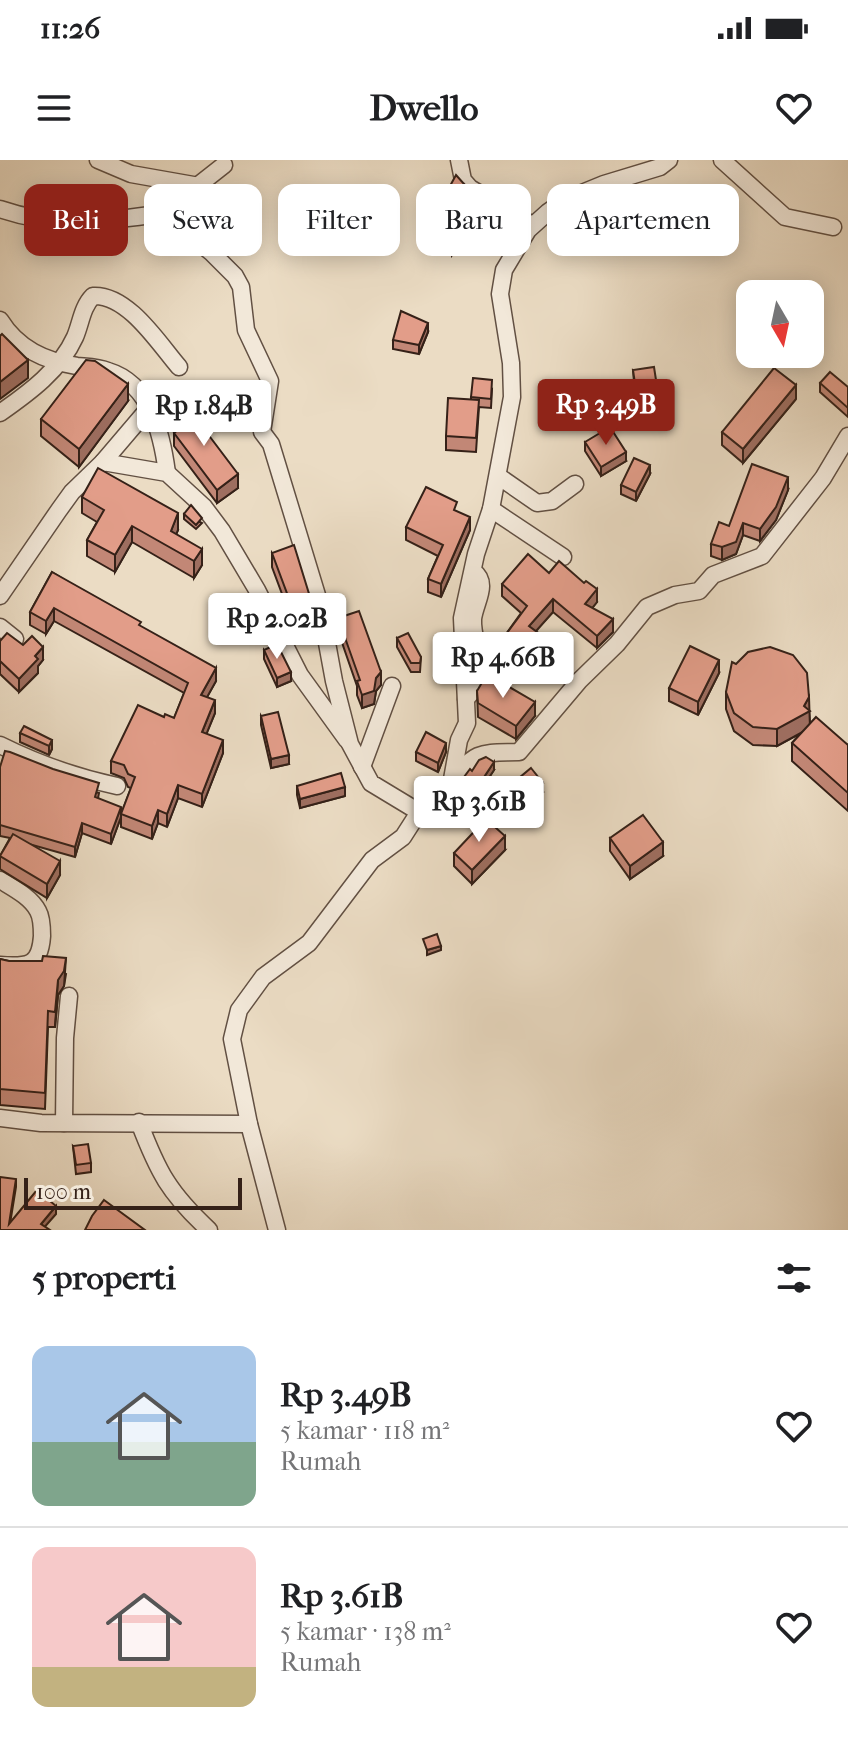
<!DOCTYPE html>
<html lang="id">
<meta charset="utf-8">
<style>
body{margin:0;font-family:"IM FELL French Canon",serif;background:#f2f2f2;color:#202124;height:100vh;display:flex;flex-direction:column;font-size:30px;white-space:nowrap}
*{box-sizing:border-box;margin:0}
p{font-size:26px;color:#757577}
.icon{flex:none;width:44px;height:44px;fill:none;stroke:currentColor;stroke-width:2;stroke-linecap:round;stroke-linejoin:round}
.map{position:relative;height:1070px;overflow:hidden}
.panel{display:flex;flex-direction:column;background:#fff;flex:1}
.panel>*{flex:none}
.top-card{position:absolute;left:24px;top:24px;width:800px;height:72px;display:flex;gap:16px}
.needle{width:52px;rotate:171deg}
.fabs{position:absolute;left:736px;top:120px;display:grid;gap:16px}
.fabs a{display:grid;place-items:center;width:88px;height:88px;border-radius:16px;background:#fff;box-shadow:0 4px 20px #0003;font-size:40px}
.scale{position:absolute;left:24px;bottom:20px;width:218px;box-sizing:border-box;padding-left:8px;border:4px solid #352118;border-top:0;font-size:22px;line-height:28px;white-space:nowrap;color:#352118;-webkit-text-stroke:6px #f2e8d9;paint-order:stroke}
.price{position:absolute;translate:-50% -68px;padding:0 18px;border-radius:8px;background:#fff;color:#222;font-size:26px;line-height:52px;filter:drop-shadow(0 2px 4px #0008)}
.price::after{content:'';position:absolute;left:50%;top:48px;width:24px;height:18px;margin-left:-12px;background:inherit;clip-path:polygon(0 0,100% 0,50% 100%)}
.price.selected{background:#8f2418;color:#fff}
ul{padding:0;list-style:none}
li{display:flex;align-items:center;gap:24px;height:200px;padding:0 32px}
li+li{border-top:2px solid #e0e0e0}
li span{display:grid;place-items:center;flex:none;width:224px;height:160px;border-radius:16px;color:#555}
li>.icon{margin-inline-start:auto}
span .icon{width:96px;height:96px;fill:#fffc;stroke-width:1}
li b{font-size:34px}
h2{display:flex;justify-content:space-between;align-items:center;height:96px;padding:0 32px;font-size:34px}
.tag{padding:0 28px;border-radius:16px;background:#fff;box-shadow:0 4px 20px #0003;font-size:28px;line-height:72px}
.tag.selected{background:#8f2418;color:#fff}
.status{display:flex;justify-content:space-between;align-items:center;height:56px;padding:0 40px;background:#fff;direction:ltr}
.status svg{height:22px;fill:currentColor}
header{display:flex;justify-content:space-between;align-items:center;height:104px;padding:0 32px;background:#fff;font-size:36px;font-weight:700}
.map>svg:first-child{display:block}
</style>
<div class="status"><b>11:26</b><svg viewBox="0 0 49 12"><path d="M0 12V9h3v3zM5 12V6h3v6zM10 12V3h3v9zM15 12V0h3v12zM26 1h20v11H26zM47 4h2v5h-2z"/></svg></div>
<header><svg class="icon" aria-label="menu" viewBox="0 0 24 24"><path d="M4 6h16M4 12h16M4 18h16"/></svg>Dwello<svg class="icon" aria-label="heart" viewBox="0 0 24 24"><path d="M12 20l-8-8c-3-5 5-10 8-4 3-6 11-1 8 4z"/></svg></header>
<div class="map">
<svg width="848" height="1070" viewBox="0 0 848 1070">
<rect width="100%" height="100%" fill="#ebdcc4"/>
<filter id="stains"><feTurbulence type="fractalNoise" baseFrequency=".0025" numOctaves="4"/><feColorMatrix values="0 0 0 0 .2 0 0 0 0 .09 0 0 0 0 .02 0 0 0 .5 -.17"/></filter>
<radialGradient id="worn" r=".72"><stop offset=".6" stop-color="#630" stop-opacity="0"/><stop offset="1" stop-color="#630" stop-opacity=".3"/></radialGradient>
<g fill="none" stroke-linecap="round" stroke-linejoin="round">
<!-- minor casing -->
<g stroke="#625043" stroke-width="19">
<g id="minor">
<polyline points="98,0 131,14 199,26"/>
<polyline points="459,0 463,20 470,28 532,65"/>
<polyline points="722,0 785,57 833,67"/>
<path d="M0,49c54,19 107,13 163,4l49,40 23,23 6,11 5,43 24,51 -8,51 9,12 49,161 14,76 16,63 21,39 48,29 4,-6 28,-21 8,-45 8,-17 -5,-105 14,-64 15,-45 21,-112 -1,-34 -11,-69 4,-24 24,-40 20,-18 17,-12 39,-16 56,-17 9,-7"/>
<polyline points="163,53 224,5"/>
<path d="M0,160c18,29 45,41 77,46 10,1 21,1 31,5 43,13 54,64 59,102"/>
<path d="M0,253c30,-21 60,-43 75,-76 6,-14 7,-30 18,-41 35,-2 66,48 86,71"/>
<polyline points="103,302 149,248"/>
<polyline points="498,316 537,343 552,341 575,324"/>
<polyline points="491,349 563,397"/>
<polyline points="0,436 59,350 72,332 103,302 167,313 204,347 222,371 257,430 300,515 347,580"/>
<polyline points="0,467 15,479"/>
<path d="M466,539c6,-7 12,-13 13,-23 4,-20 -7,-37 -6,-57 2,-17 17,-36 0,-48"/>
<path d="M0,585c38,19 75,32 117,41"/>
<polyline points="362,607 392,526"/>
<path d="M454,620c21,-31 30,-27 65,-28l60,-71 38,-37 30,-37 28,-12 24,-4 14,-16 49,-19 61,-78 25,-42"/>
<path d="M0,720c13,8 31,17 38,31 4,7 4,18 4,25 -2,30 -14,31 -42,29"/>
<polyline points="0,958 41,963 249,964"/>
<path d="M139,962c19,50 30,71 70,108"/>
<polyline points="64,963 65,878 69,836"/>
<polyline points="277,1070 249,964 232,879 239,850 263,817 309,783 372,700 403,677 419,652"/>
</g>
</g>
<!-- minor -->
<use href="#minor" stroke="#f2e8d9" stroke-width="16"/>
</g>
<!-- wall -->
<g fill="#c28776" stroke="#352118" stroke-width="2">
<polygon points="464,24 484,49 452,95 427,82 427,68"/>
<polygon points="428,172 419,194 393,189 393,180"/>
<polygon points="633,210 656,220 656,229 635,233"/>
<polygon points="820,223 848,227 848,257 820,232"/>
<polygon points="492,229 491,248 479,247 476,292 446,290 446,276 471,240 471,237"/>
<polygon points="796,239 743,303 722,285 722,272"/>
<polygon points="128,241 79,307 41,276 41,259"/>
<polygon points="180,253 207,273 238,328 217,343 174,286 174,273 181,268"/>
<polygon points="585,282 626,301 601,316 585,291"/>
<polygon points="650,314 636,341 621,334 621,325"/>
<polygon points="788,330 776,360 760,381 743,375 736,394 722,400 711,396 711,384 729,366"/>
<polygon points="82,337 178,370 176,374 202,405 194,418 132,382 115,412 87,396 87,380 97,362 82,353"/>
<polygon points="457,352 470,370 441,437 428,432 428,419 438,396 406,380 406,367"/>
<polygon points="184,354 202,363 196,369 184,359"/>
<polygon points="272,393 310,451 291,458 272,407"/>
<polygon points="52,412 141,467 216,521 207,537 215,553 206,574 223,593 202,647 178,638 167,667 158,663 152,679 121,667 121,657 111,684 82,673 75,697 29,684 60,715 47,738 0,709 0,696 10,678 0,676 0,607 99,633 98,638 121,654 131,628 128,627 124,618 111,613 111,601 164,557 174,558 184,533 54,461 46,474 30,465 30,452"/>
<polygon points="549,413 597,442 592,448 613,472 597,488 553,452 535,471 556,499 549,508 542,503 536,511 528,506 525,510 501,493 501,481 521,453 502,436 502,424"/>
<polygon points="338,458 381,525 376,531 374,544 362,548 357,535 357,526 338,471"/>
<polygon points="397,478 421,497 420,512 411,512 397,487"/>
<polygon points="0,481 43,500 38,506 38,513 19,532 0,514"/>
<polygon points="264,490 291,521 277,527 264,499"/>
<polygon points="719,513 698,555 669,541 669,528"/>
<polygon points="477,531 535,556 516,579 478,557"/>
<polygon points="726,532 809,550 810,564 848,585 848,651 792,601 792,583 801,573 777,586 753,585 734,571 726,549"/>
<polygon points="261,556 289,604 271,608 261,565"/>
<polygon points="20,573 52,580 52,589 49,595 20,582"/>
<polygon points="416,592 446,592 438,612 416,601"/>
<polygon points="494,610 461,660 444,644 444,636 458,625 472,611"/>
<polygon points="519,618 543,632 530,641 519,627"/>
<polygon points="297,626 345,636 300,648 297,635"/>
<polygon points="610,678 663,696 630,719 610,691"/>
<polygon points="505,690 472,724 454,706 454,693"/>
<polygon points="0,799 66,814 64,826 58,835 55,867 48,867 45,949 0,945"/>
<polygon points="73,986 91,1003 91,1012 76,1014"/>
</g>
<!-- shaded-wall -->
<g fill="#9e6e60" stroke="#352118" stroke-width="2">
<polygon points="484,36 484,49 452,95 452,81"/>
<polygon points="428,163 428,172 419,194 419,185"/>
<polygon points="28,200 28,218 0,239 0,222"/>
<polygon points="128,224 128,241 79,307 79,289"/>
<polygon points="796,225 796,239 743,303 743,289"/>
<polygon points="207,260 207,273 201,265"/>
<polygon points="626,292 626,301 601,316 601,307"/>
<polygon points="650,305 650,314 636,341 636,332"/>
<polygon points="238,314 238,328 217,343 217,330"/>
<polygon points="788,317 788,330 776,360 760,381 760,369"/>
<polygon points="178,353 178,370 171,387 171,371"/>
<polygon points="470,357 470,370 441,437 441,424"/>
<polygon points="743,363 743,375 736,394 722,400 722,387"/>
<polygon points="132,366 132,382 115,412 115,395"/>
<polygon points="202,389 202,405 194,418 194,401"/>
<polygon points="597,429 597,442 585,457 585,444"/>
<polygon points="310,437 310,451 291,458 291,444"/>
<polygon points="553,439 553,452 529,479 529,466"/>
<polygon points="54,448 54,461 46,474 46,461"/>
<polygon points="613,459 613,472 597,488 597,476"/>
<polygon points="556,486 556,499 549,508 549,496"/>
<polygon points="43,487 43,500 38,506 38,513 19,532 19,519 35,496"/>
<polygon points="542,491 542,503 536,511 536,499"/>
<polygon points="528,494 528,506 525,510 525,498"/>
<polygon points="719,500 719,513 698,555 698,542"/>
<polygon points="216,508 216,521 201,548 201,535"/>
<polygon points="291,512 291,521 277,527 277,518"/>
<polygon points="381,512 381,525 376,531 374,544 362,548 362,535"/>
<polygon points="809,537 810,568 777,586 777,569 804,546"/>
<polygon points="215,540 215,553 202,585 202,572"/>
<polygon points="535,542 535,556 516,579 516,566"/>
<polygon points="52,580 52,589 49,595 49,586"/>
<polygon points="223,580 223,593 202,647 202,634"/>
<polygon points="446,583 446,592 438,612 438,603"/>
<polygon points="289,595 289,604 271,608 271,599"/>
<polygon points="494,602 494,610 461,660 461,652"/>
<polygon points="543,623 543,632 530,641 530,632"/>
<polygon points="178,625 178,638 167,667 167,654"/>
<polygon points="345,627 345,636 300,648 300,639"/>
<polygon points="121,647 121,657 111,684 111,674"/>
<polygon points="158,650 158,663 152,679 152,666"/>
<polygon points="82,663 82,673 75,697 75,687"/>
<polygon points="505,676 505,690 472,724 472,710"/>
<polygon points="663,682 663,696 630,719 630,706"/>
<polygon points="60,701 60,715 47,738 47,724"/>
<polygon points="441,786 441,790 427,795 427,790"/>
<polygon points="66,798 64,826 58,835 55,867 58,820"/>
<polygon points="16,1019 16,1027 9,1070 9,1064"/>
<polygon points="56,1046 56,1054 42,1070 41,1064"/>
</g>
<!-- building -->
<g fill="#e29d89" stroke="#352118" stroke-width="2">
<polygon points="456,15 464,24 484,36 452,81 427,68"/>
<polygon points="401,151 428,163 419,185 393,180"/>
<polygon points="2,174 28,200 0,222 0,176"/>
<polygon points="86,200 95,201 128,224 79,289 41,259"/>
<polygon points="654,207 656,220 635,224 633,210"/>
<polygon points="774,208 796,225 743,289 722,272"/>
<polygon points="830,212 848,227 848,248 820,223"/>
<polygon points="473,218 492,220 491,239 471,237"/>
<polygon points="448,238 479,240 476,278 446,276"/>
<polygon points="194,243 207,260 201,265 238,314 217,330 174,273 187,263 180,253"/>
<polygon points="610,267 626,292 601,307 585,282"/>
<polygon points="634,298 650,305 636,332 621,325"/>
<polygon points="752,304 788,317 776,347 760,369 743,363 736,382 722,387 711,384 719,362 729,366"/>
<polygon points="98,308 178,353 171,371 202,389 194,401 132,366 115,395 87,380 104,350 82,337"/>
<polygon points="426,327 457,342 454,350 470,357 441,424 428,419 443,385 406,367"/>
<polygon points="191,345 202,358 196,365 184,354"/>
<polygon points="294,385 310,437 291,444 272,393"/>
<polygon points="528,394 549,413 559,401 584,423 586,421 597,429 585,444 613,459 597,476 553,439 529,466 556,486 549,496 542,491 536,499 528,494 525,498 501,481 527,446 502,424"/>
<polygon points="52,412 141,462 139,465 216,508 201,535 215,540 202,572 223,580 202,634 178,625 167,654 158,650 152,666 121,654 135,617 128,614 124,605 111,601 138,545 164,557 165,554 174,558 188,523 54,448 46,461 30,452"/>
<polygon points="359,451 381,512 376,518 374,531 362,535 357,521 360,520 338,458"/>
<polygon points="7,473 23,485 32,476 43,487 35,496 38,499 19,519 0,501 0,481"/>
<polygon points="408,473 421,497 420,503 411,503 397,478"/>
<polygon points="277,484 291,512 277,518 264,490"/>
<polygon points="690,486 719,500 698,542 669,528"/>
<polygon points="770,487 793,495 807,513 809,537 804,546 810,551 777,569 753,567 734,553 726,532 732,502 736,504 748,492"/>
<polygon points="487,514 535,542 516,566 478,543 477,531"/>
<polygon points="278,552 289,595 271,599 261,556"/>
<polygon points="816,557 848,585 848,633 792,583"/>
<polygon points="24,566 52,580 49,586 20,573"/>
<polygon points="426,572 446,583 438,603 416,592"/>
<polygon points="5,591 10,592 53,609 99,623 95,637 121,647 111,674 82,663 75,687 0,665 0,607"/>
<polygon points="486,597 494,602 461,652 444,636 458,625 470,609 472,611 479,600"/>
<polygon points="531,608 543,623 530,632 519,618"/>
<polygon points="341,613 345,627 300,639 297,626"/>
<polygon points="643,655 663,682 630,706 610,678"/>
<polygon points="486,659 505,676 472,710 454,693"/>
<polygon points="13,674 60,701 47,724 0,696"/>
<polygon points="437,774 441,786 427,790 423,779"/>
<polygon points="43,796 66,798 64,811 58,820 55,852 48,851 45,933 0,929 0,799 9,801 42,801"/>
<polygon points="88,984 91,1003 76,1005 73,986"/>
<polygon points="0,1017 16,1019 9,1064 37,1030 56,1046 41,1064 50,1070 0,1070"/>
<polygon points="104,1040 145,1070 85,1070 92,1056"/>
</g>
<rect width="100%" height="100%" filter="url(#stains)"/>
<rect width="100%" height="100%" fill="url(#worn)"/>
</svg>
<div class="fabs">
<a><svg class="needle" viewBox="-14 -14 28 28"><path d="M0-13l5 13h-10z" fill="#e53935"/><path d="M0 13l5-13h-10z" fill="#757577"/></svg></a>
</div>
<div class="scale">100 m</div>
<b class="price selected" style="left:606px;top:287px">Rp 3.49B</b>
<b class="price" style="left:204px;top:288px">Rp 1.84B</b>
<b class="price" style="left:277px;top:501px">Rp 2.02B</b>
<b class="price" style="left:503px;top:540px">Rp 4.66B</b>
<b class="price" style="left:479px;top:684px">Rp 3.61B</b>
<div class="top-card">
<a class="tag selected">Beli</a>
<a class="tag">Sewa</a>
<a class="tag">Filter</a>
<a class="tag">Baru</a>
<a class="tag">Apartemen</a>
</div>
</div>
<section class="panel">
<h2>5 properti<svg class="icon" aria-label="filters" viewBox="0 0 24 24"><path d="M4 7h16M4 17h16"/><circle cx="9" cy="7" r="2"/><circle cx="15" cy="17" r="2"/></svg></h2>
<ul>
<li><span style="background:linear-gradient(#a9c7e8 60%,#7fa58c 0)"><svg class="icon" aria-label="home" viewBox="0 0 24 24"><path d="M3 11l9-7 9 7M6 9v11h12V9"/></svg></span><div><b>Rp 3.49B</b><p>5 kamar · 118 m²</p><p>Rumah</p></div><svg class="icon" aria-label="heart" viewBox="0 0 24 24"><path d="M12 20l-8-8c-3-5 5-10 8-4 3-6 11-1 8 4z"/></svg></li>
<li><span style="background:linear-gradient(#f6c9c9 75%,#c2b280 0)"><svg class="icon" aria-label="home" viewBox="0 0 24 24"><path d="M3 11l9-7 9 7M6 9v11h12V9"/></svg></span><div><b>Rp 3.61B</b><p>5 kamar · 138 m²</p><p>Rumah</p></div><svg class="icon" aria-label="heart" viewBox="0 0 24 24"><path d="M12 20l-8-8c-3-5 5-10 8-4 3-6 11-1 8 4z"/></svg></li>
</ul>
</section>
